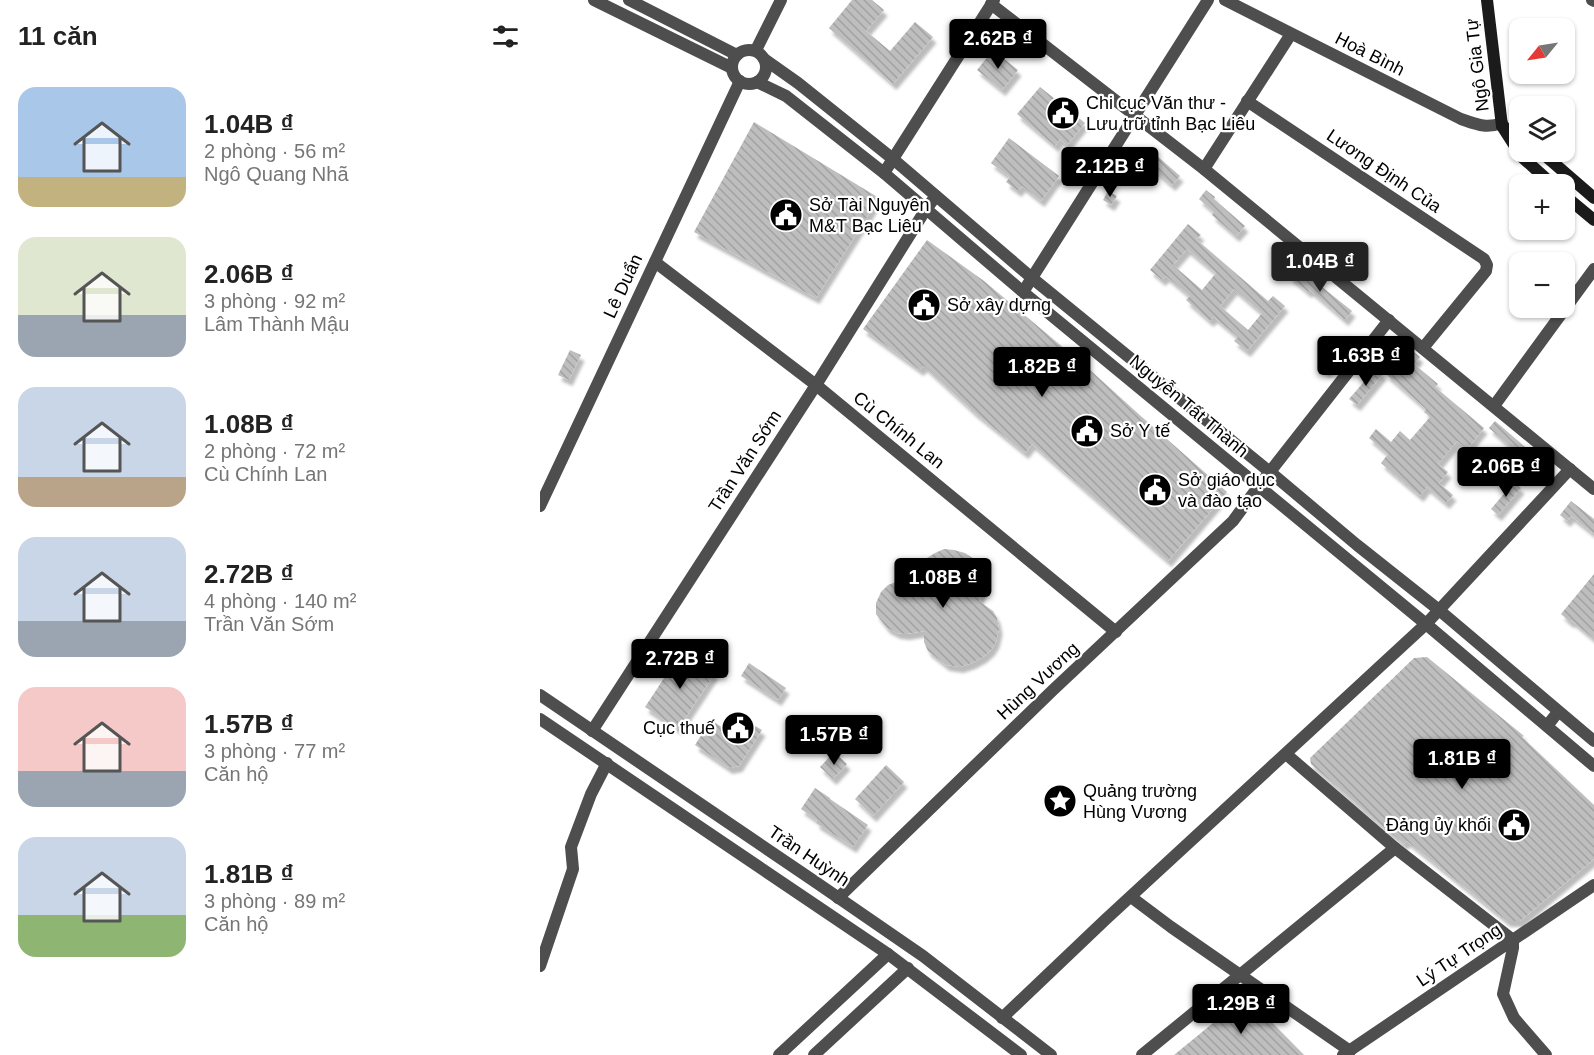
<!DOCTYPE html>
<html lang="vi">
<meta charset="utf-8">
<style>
body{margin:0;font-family:Helvetica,sans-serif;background:#f6f6f6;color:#222;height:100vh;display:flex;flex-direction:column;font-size:22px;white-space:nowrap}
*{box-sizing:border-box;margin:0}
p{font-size:20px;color:#767676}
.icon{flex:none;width:33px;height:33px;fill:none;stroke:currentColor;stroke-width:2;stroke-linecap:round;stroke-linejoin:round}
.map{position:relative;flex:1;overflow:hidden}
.details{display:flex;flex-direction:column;background:#fff;width:540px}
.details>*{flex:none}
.needle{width:39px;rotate:240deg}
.fabs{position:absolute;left:969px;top:18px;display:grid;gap:12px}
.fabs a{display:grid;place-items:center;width:66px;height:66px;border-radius:12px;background:#fff;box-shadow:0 2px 4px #0004;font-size:30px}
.price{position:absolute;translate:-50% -51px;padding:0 14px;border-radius:6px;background:#000;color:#fff;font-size:20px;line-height:39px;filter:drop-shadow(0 2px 3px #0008)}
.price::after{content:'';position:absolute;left:50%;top:36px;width:18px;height:14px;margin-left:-9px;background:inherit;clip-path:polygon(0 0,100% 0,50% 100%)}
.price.on{background:#222;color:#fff}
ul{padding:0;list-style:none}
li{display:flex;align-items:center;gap:18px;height:150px;padding:0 18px}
li span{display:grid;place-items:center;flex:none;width:168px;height:120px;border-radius:18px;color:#555}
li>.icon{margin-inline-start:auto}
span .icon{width:72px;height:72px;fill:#fffc;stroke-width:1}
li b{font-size:26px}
h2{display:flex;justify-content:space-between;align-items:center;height:72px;padding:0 18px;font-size:26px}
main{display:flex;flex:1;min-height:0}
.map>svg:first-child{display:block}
</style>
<main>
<section class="details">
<h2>11 căn<svg class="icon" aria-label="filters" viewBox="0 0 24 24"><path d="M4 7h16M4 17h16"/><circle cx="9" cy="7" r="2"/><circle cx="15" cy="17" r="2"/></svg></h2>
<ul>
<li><span style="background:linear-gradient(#a9c7e8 75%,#c2b280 0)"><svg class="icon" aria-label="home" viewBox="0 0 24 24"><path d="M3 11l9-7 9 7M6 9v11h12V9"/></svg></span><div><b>1.04B ₫</b><p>2 phòng · 56 m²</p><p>Ngô Quang Nhã</p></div></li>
<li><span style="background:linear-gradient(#dfe7d0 65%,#9aa5b1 0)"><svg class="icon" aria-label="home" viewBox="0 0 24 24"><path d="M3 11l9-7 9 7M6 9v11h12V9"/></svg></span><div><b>2.06B ₫</b><p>3 phòng · 92 m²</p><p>Lâm Thành Mậu</p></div></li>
<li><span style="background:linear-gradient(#c9d6e8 75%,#b9a48a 0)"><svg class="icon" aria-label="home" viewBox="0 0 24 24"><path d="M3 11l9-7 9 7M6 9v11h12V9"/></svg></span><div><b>1.08B ₫</b><p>2 phòng · 72 m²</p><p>Cù Chính Lan</p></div></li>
<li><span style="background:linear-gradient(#c9d6e8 70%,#9aa5b1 0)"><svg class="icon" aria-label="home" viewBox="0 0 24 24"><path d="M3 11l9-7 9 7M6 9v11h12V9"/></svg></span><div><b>2.72B ₫</b><p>4 phòng · 140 m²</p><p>Trần Văn Sớm</p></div></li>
<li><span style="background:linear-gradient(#f6c9c9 70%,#9aa5b1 0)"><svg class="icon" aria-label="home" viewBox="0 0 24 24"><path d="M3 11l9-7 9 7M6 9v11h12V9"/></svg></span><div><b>1.57B ₫</b><p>3 phòng · 77 m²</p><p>Căn hộ</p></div></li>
<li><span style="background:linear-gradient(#c9d6e8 65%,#8fb573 0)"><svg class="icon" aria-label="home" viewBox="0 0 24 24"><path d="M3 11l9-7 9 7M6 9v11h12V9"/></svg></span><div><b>1.81B ₫</b><p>3 phòng · 89 m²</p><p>Căn hộ</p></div></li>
</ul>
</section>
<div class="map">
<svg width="1054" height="1055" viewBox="0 0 1054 1055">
<defs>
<pattern id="building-back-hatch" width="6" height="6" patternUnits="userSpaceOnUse" patternTransform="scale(1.5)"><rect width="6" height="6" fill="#bebebe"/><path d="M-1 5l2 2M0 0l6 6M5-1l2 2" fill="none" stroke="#a2a2a2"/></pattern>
<filter id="shadow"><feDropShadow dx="3.5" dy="6" stdDeviation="1.5" flood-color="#0004"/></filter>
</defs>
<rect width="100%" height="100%" fill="#fff"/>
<!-- building -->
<g fill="url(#building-back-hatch)" fill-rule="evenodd" filter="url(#shadow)">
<polygon points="312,0 332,0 344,10 326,31 350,51 375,22 393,37 353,84 289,28"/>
<polygon points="453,50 478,70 462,90 437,70"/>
<polygon points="500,87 545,123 527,145 520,139 515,146 477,114"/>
<polygon points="214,122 339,198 276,298 154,232"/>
<polygon points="469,138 519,176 501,201 482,186 478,191 466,182 470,177 451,163"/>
<polygon points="608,148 640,176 632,185 600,158"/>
<polygon points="666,190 675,197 674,199 705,226 696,236 672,215 674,212 659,199"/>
<polygon points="568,191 577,196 571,205 563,200"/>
<path d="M648,224l13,11 -5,4 72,62 5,-5 12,10 -38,45 -13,-10 4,-4 -24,-20 -4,4 -24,-21 4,-4 -24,-20 -4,4 -12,-10zM647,249l29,24 -14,17 -29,-25zM694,289l28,24 -14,17 -28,-24z"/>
<polygon points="387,240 444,281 550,370 603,418 687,492 628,561 492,444 485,453 434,412 384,366 380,370 323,329"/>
<polygon points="757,267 812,311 805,320 770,290 768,292 749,276"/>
<polygon points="869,348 880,357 874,364 898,384 895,387 944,428 927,449 917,441 898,464 908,472 899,483 913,495 906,503 887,487 880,496 841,463 848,454 829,438 836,429 851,442 860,431 870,440 890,417 884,412 886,409 846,374"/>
<polygon points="30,350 41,355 29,380 18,375"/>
<polygon points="786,356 794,363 786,372 778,365"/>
<polygon points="836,368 843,374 817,405 809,399"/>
<polygon points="955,421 997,457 991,464 949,428"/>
<polygon points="974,482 981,488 958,515 951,509"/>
<polygon points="1031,501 1054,519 1054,534 1031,516 1027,521 1020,515"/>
<polygon points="404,549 414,550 425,553 434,559 440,566 444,582 443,591 439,601 453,611 457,618 459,629 456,642 451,650 443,657 432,663 420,667 406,665 388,651 384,642 384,631 366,634 357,633 347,628 336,614 336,603 341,592 348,585 356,582 365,581 378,583 382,566 387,558 395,553"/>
<polygon points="1054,574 1054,639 1032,621 1030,622 1021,614"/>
<polygon points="142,651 175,673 138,729 105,707"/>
<polygon points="887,657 984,736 982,737 1054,805 1054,859 980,921 967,921 867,841 864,844 842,826 771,764 770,758 874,658"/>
<polygon points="209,663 246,688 238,700 201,676"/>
<polygon points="171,720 197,737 207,721 222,730 199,766 189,768 155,745"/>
<polygon points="294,752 307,764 293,779 280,767"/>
<polygon points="346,765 364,782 333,816 315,799"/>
<polygon points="275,788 290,798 290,799 328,825 313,847 276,823 277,820 261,809"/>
<polygon points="706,996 764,1055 634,1055"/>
</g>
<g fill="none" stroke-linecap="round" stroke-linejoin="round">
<!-- minor -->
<g stroke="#4e4e4e" stroke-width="12">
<polyline points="1052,0 1054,1"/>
<polyline points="451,4 664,169 1054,489"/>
<polyline points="216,50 241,0"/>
<polyline points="707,101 944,259 947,265 946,271 883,348"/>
<polyline points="664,169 751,34"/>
<polyline points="344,173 454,0"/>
<polyline points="115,262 276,385 576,632"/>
<polyline points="483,292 668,0"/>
<polyline points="954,406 1054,269"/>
<polyline points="718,487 849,320"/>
<polyline points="0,506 200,81"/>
<polyline points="886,624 1030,469"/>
<polyline points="1007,726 1018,712"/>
<polyline points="52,731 276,385 386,209 396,196"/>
<polyline points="746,754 855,848 973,940 973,948 963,994 974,1018 1006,1055"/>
<polyline points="591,897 631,927 810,1051"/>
<polyline points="0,966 33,869 31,847 51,794 67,763"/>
<polyline points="602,1055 855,848"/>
<polyline points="803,1055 1054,885"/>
</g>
<!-- tertiary -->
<g stroke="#4e4e4e" stroke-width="12">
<polyline points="54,0 192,68"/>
<polyline points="89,0 197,55"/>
<path d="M685,0l236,119c15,5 25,10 41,4"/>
<circle cx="209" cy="67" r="17"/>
<polyline points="224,59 258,83 353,159 492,278 730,472 817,545 899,610 1054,741"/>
<polyline points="217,82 246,96 344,173 483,292 886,624 1054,766"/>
<polyline points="0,695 277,883 383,956 511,1055"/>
<polyline points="0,719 348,954 481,1055"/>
<polyline points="298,898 513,690 693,521 718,487"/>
<polyline points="462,1018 565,920 886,624"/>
<polyline points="239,1055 348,954"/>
<polyline points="274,1055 368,968"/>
</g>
<!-- secondary -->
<g stroke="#1b1b1b" stroke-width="12">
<polyline points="947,0 962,126"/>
<polyline points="980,136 962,126 982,157 1012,184"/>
<polyline points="1001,152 1054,198"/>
<polyline points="1024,195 1054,220"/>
</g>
</g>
<!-- icons -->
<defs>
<g id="civic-disc" transform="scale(1.725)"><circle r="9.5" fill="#000" stroke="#fff"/><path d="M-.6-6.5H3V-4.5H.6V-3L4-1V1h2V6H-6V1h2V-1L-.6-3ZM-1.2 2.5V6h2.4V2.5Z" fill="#fff"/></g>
<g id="sight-disc" transform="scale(1.725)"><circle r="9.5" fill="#000" stroke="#fff"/><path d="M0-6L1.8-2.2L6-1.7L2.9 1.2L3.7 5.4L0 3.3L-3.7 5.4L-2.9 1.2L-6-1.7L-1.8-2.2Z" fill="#fff"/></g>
</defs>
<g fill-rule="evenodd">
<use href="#civic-disc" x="523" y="113"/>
<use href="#civic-disc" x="246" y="215"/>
<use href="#civic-disc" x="384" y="305"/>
<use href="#civic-disc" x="547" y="431"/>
<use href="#civic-disc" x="615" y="490"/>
<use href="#civic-disc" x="198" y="728"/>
<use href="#sight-disc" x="520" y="801"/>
<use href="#civic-disc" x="974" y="825"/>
</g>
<g text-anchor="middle" stroke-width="4.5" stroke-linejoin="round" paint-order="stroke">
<!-- street labels -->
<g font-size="18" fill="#000" stroke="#fff">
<text transform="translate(830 54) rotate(27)" y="6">Hoà Bình</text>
<text transform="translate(937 65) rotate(-97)" y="6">Ngô Gia Tự</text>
<text transform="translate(844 171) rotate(34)" y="6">Lương Định Của</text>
<text transform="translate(83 286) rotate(-65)" y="6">Lê Duẩn</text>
<text transform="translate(649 406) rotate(40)" y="6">Nguyễn Tất Thành</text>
<text transform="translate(359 430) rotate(39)" y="6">Cù Chính Lan</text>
<text transform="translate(205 461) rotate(-57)" y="6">Trần Văn Sớm</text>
<text transform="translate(498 681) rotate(-43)" y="6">Hùng Vương</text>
<text transform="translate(269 856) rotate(34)" y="6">Trần Huỳnh</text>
<text transform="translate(919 955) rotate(-34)" y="6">Lý Tự Trọng</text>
</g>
<!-- poi labels -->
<g font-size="18" fill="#000" stroke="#fff" text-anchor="start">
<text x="546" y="109">Chi cục Văn thư -<tspan x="546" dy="21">Lưu trữ tỉnh Bạc Liêu</tspan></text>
<text x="269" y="211">Sở Tài Nguyên<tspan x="269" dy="21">M&amp;T Bạc Liêu</tspan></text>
<text x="407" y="311">Sở xây dựng</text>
<text x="570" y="437">Sở Y tế</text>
<text x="638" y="486">Sở giáo dục<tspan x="638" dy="21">và đào tạo</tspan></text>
<text x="175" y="734" text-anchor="end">Cục thuế</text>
<text x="543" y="797">Quảng trường<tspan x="543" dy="21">Hùng Vương</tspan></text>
<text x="951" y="831" text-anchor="end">Đảng ủy khối</text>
</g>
</g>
</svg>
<div class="fabs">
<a><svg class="needle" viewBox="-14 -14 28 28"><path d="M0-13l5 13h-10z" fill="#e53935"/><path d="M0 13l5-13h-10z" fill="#767676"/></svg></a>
<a><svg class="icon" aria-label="layers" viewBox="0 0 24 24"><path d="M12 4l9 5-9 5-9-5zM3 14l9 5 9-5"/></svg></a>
<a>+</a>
<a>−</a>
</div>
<b class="price" style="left:458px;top:70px">2.62B ₫</b>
<b class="price" style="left:570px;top:198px">2.12B ₫</b>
<b class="price on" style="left:780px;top:293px">1.04B ₫</b>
<b class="price" style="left:826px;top:387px">1.63B ₫</b>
<b class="price" style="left:502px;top:398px">1.82B ₫</b>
<b class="price" style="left:966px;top:498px">2.06B ₫</b>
<b class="price" style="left:403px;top:609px">1.08B ₫</b>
<b class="price" style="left:140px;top:690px">2.72B ₫</b>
<b class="price" style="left:294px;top:766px">1.57B ₫</b>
<b class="price" style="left:922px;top:790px">1.81B ₫</b>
<b class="price" style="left:701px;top:1035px">1.29B ₫</b>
</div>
</main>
